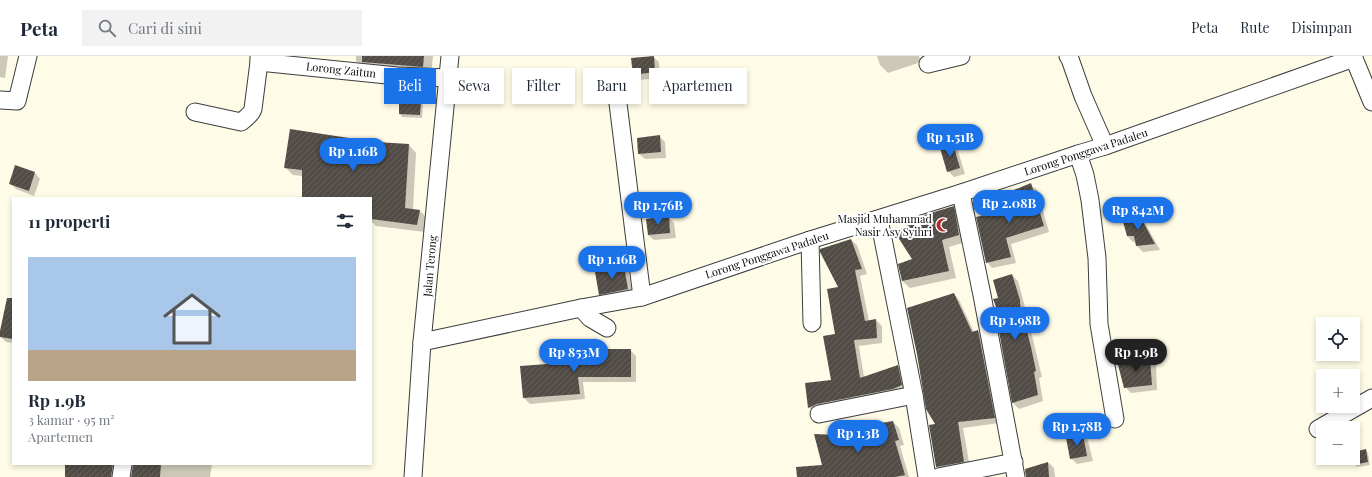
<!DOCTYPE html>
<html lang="id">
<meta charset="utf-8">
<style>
body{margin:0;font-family:"Playfair Display",serif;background:#f2f2f3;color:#1f2937;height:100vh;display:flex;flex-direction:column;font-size:15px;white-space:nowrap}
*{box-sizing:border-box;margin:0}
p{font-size:13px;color:#747a83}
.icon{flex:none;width:22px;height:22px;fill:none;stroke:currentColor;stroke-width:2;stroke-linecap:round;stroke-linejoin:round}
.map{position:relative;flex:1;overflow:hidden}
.panel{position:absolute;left:12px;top:141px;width:360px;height:268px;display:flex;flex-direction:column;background:#fff;border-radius:0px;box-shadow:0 2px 6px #0003}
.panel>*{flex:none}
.hud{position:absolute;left:384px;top:12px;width:380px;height:36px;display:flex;gap:8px}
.controls{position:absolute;left:1316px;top:261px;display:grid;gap:8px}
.controls a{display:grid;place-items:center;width:44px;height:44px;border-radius:0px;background:#fff;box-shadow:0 2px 6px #0003;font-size:20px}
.price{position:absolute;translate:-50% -34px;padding:0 9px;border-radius:14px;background:#1a73e8;color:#fff;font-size:13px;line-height:26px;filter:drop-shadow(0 1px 2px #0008)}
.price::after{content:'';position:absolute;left:50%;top:24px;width:12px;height:9px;margin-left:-6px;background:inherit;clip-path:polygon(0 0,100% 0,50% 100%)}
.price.selected{background:#222;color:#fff}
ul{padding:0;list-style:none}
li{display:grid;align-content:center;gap:8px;height:212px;padding:0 16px}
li+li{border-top:1px solid #e0e1e3}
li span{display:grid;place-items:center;height:124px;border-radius:0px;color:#555}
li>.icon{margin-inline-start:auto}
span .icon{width:72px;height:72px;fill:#fffc;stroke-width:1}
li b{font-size:17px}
h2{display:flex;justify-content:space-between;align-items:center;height:48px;padding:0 16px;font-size:17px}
.tag{padding:0 14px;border-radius:0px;background:#fff;box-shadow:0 2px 6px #0003;font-size:14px;line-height:36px}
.tag.selected{background:#1a73e8;color:#fff}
header{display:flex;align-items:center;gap:24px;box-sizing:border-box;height:56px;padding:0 20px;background:#fff;border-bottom:1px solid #e0e1e3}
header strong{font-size:19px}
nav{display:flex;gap:22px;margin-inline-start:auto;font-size:14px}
.search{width:280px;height:36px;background:#f2f2f3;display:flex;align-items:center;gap:10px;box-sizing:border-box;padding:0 14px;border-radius:0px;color:#747a83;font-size:15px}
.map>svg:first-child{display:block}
</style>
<header>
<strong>Peta</strong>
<div class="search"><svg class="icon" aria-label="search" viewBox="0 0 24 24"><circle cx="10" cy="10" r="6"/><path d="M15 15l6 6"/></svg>Cari di sini</div>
<nav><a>Peta</a><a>Rute</a><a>Disimpan</a></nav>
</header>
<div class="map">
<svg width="1372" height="421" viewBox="0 0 1372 421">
<defs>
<pattern id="building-hatch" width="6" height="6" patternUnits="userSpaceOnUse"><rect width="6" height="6" fill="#524c46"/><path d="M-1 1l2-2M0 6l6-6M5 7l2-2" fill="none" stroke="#66615c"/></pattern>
</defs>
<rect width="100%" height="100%" fill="#fefbe7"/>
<!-- shadow -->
<g fill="#0003">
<polygon points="0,0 8,0 5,22 0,21"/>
<polygon points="356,0 433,0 431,19 364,14 356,5"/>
<polygon points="877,0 919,0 921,6 888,17 880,9"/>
<polygon points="653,1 659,6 660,22 639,24 634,18"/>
<polygon points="421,47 423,49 422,62 402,61 400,58"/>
<polygon points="659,80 665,86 666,102 645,103 639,98"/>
<polygon points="361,84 363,86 409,89 416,97 413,154 419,154 427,162 425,176 376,170 371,165 371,142 303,142 303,120 293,119 285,111"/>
<polygon points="953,89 958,95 965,118 954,121 948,115"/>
<polygon points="16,111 35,117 40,123 34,140 16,133 10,127"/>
<polygon points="1031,129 1037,134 1049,176 1011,188 1016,207 992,212 987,206 1016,153"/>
<polygon points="953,151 961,159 966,186 949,191 956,222 910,232 902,225 913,204"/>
<polygon points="668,161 674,167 676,182 654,184 648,179"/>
<polygon points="1139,161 1145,167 1160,194 1143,196 1137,190 1137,186 1133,186 1127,180"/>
<polygon points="851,184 857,189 867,218 860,220 869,265 876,264 882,270 882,287 859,290 864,321 898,311 903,316 907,335 814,357 809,351 832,325 840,232"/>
<polygon points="624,212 629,217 633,239 606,244 600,238"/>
<polygon points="1012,219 1018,225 1025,251 1027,267 1030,271 1042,321 1039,322 1043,345 1019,353 1013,347 999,271 1005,269 1000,242"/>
<polygon points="954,238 959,244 974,276 978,275 984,281 1000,367 963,372 970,411 943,416 937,411 937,368"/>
<polygon points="13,258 13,287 6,286 0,280"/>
<polygon points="630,294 636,300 636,326 583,326 585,343 530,348 524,342 521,311 589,306"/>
<polygon points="1150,303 1156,309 1157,334 1131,337 1125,331"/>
<polygon points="893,366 899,372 904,389 900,390 909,421 822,421 838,380"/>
<polygon points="1083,379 1088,385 1093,405 1077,408 1071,402"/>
<polygon points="1366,394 1368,397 1370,409 1357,411 1355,409 1353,397"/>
<polygon points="1049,407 1054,412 1055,421 1028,421 1027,414"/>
<polygon points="66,408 121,408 118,421 66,421"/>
<polygon points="133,408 212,408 210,421 132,421"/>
</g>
<!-- building -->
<g fill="url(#building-hatch)">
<polygon points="362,0 424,0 423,11 362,6"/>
<polygon points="654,0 655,16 633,19 631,2"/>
<polygon points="399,45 421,46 420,59 399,58"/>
<polygon points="290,73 362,84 361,85 409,88 405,152 420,154 417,169 371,163 371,142 302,142 302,114 284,112"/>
<polygon points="660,79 661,96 638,98 637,82"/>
<polygon points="953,88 960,112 947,116 940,92"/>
<polygon points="15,109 35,116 29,135 9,128"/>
<polygon points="1031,127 1044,170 1006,182 1011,201 986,207 976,161 1014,152 1009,136"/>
<polygon points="954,150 959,179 942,184 949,215 902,225 898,208 912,203 894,175 922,164 921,160"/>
<polygon points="669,160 670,177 648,179 646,163"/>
<polygon points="1140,160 1155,188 1136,190 1134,180 1127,180 1122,162"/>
<polygon points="851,183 862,213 855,214 865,265 876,263 877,282 854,284 860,322 898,309 902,329 893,333 817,348 808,352 805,327 831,324 823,280 835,278 827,233 838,231 820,196 820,193"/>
<polygon points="624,210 628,233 599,239 595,216"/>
<polygon points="1012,218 1020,244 1021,264 1024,264 1031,291 1036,315 1034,316 1038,339 1012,347 998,270 1003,269 993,243 998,242 993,224"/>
<polygon points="954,237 972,276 978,274 995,362 958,366 964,406 936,411 929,369 935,368 926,353 917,298 907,252"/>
<polygon points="7,242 13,242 13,283 0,281 0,275"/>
<polygon points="588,293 631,293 631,321 578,321 580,338 523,342 520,310 588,305"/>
<polygon points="1150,302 1152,329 1124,332 1117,305"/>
<polygon points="893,365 899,384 895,385 905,419 895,421 797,421 796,411 822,409 814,378 838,379 858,371"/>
<polygon points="1083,378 1087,400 1070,403 1066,382"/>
<polygon points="1366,393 1368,406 1353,409 1353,396"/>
<polygon points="1048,406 1049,421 1026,421 1025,413"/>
<polygon points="65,408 113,408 111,421 65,421"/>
<polygon points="133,408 161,408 160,421 131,421"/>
</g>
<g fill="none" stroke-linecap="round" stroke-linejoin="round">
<!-- minor casing -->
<g stroke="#3d3d3d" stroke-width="19">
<g id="minor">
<polyline points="1068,0 1070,3 1083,40 1105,90"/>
<polyline points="1353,0 1372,46"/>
<polyline points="259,6 397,20 448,22"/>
<polyline points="928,8 961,0"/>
<polyline points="615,23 642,241"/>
<polyline points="0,44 17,45 28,0"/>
<path d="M195,56l46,10c5,-4 10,-7 12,-13l6,-47v-6"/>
<polyline points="1078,98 1085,119 1090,144 1097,202 1099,268 1115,363"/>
<polyline points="961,137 982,239 1016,421"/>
<polyline points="879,163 914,339 927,421"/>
<polyline points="810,184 812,267"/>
<polyline points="581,252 590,262 607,272"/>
<polyline points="422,286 581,252 642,241 810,184 961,137 1078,98 1105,90 1354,2"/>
<polyline points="819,358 914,339"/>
<polyline points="1318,373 1372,342"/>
<polyline points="121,421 123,408"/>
<polyline points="413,421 422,286 450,0"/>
<polyline points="938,421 1014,406"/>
</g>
</g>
<!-- minor -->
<use href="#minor" stroke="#fff" stroke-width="17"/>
</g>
<!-- icons -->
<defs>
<g id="mosque-bare" transform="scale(1.08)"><path d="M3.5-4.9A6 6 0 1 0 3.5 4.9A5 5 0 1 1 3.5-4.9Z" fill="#b42927" stroke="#fff" stroke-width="2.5" paint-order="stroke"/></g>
</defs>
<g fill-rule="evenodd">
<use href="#mosque-bare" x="943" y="169"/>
</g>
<g text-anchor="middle" stroke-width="4" stroke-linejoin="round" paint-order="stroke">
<!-- street labels -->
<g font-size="11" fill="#0a0a0a" stroke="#fff">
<text transform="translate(341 14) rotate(6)" y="4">Lorong Zaitun</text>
<text transform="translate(1086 96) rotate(-18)" y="4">Lorong Ponggawa Padaleu</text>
<text transform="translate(767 199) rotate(-18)" y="4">Lorong Ponggawa Padaleu</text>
<text transform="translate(430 210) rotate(-85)" y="4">Jalan Terong</text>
</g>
<!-- poi labels -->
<g font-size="11" fill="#0a0a0a" stroke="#fff" text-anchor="end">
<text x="932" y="167">Masjid Muhammad<tspan x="932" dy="13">Nasir Asy Syihri</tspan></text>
</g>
</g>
</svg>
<div class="controls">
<a><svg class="icon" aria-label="locate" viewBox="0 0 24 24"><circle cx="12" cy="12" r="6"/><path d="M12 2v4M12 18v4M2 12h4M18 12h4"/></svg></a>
<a>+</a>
<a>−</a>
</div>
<b class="price" style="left:950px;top:102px">Rp 1.51B</b>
<b class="price" style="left:353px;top:116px">Rp 1.16B</b>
<b class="price" style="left:1009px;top:168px">Rp 2.08B</b>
<b class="price" style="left:658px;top:170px">Rp 1.76B</b>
<b class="price" style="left:1138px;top:175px">Rp 842M</b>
<b class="price" style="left:612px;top:224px">Rp 1.16B</b>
<b class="price" style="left:1015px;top:285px">Rp 1.98B</b>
<b class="price" style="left:574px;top:317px">Rp 853M</b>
<b class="price selected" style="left:1136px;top:317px">Rp 1.9B</b>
<b class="price" style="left:1077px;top:391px">Rp 1.78B</b>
<b class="price" style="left:858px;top:398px">Rp 1.3B</b>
<div class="hud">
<a class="tag selected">Beli</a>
<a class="tag">Sewa</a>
<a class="tag">Filter</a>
<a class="tag">Baru</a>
<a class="tag">Apartemen</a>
</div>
<section class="panel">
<h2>11 properti<svg class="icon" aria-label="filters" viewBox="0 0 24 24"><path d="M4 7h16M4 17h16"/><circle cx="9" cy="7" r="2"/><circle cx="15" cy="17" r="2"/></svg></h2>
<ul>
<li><span style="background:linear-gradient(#a9c7e8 75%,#b9a48a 0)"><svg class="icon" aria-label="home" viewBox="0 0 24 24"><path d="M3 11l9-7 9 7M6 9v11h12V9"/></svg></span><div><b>Rp 1.9B</b><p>3 kamar · 95 m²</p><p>Apartemen</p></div></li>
</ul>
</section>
</div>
